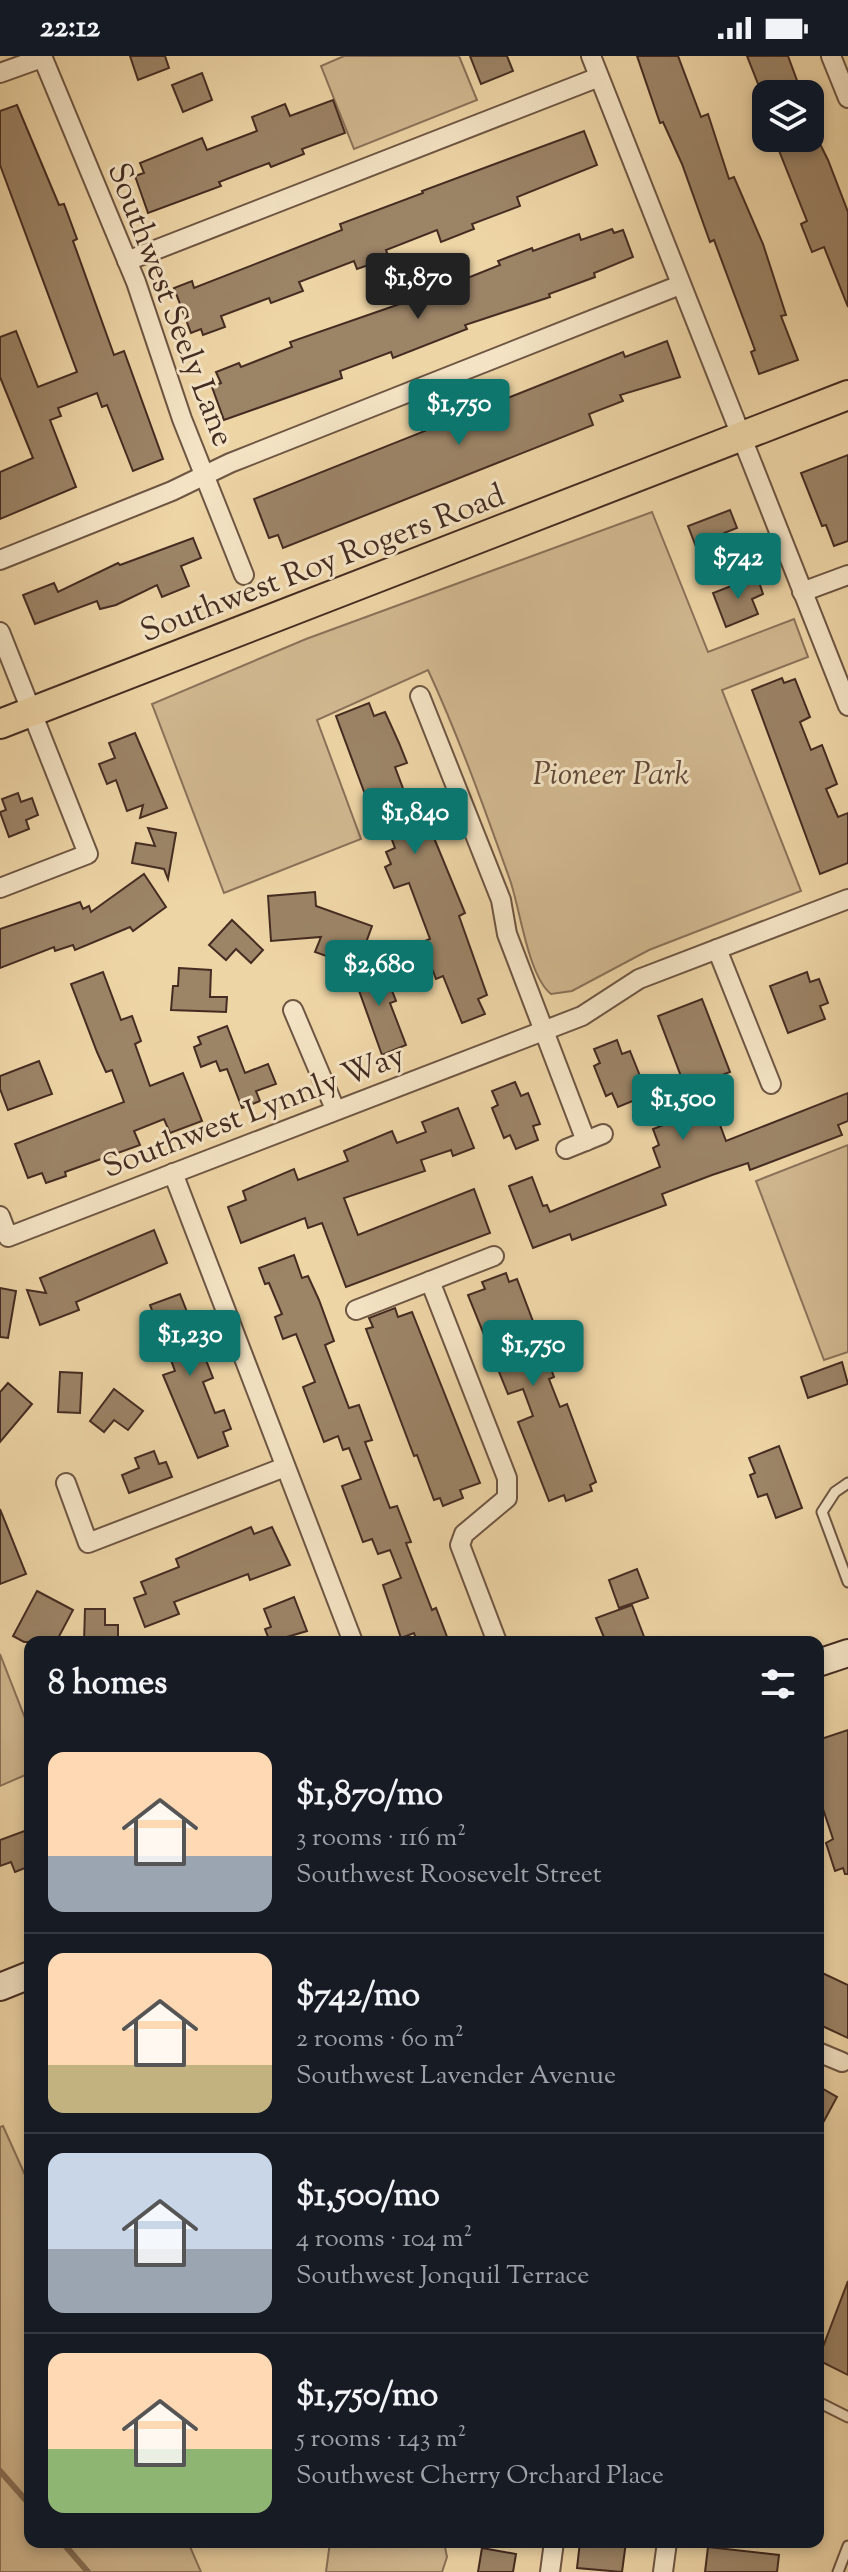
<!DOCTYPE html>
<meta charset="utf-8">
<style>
body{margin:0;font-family:"Sorts Mill Goudy",serif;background:#20242c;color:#f1f3f6;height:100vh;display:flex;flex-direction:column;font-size:30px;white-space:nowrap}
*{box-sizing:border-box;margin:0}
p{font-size:26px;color:#9ea1a6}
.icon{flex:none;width:44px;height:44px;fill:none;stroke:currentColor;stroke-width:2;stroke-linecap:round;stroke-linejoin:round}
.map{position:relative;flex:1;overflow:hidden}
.sheet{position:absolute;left:24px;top:1580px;width:800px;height:912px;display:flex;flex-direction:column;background:#171b24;border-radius:16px;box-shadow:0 4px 12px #0003}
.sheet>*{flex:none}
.tools{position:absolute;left:752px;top:24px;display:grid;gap:16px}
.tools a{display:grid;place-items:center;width:72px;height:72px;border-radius:16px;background:#171b24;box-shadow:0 4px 12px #0003;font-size:40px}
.price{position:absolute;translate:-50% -68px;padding:0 18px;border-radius:8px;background:#0f766e;color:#fff;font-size:26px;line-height:52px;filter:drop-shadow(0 2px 4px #0008)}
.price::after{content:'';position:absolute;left:50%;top:48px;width:24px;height:18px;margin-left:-12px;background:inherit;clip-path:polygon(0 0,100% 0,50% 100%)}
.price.on{background:#222;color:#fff}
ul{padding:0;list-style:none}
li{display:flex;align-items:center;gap:24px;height:200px;padding:0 24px}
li+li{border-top:2px solid #363941}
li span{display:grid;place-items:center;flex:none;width:224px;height:160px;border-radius:16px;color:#555}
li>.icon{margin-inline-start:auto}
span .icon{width:96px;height:96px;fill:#fffc;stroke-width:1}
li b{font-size:34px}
h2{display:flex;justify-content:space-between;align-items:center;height:96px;padding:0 24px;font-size:34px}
.status{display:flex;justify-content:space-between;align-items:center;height:56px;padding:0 40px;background:#171b24;direction:ltr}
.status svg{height:22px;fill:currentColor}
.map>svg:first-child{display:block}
</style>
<div class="status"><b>22:12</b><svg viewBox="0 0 49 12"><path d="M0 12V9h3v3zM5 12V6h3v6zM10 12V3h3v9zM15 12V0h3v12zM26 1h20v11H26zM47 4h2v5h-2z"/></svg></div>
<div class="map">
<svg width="848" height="2516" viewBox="0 0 848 2516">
<rect width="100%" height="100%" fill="#eed5a6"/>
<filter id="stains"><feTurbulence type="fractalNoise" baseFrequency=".0025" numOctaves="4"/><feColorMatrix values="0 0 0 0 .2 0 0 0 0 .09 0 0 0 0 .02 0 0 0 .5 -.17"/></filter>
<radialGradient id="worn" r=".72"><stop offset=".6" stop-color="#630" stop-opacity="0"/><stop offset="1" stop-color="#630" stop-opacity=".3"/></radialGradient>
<!-- green -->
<g fill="#d1b890" stroke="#8a7259" stroke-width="2">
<polygon points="344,0 459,0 477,44 354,93 321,10"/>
<path d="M652,456l56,140 86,-33 14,38 -86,33 79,201 -152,59 -77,41 -21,3c-23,-18 -31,-86 -41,-114 -25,-70 -51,-143 -82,-210l-111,50 44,119 -137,54 -72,-189 154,-65z"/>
<polygon points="848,1089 848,1296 824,1304 756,1125"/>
<polygon points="0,1598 30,1675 30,1717 0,1730"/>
<polygon points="3,2070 30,2130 30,2486 188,2486 201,2516 0,2516 0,2071"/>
<polygon points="330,2486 444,2486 447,2501 442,2516 326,2516"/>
</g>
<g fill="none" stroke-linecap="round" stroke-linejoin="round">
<!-- stream -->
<g stroke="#876f56" stroke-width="6">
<polyline points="0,2415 30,2449"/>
<polyline points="62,2486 88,2516"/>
</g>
</g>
<!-- building -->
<g fill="#9c8467" stroke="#442c22" stroke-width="2">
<polygon points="130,0 165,0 169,12 138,24"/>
<polygon points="470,0 507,0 513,15 481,28"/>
<polygon points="637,0 678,0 701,61 708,58 729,123 734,121 763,188 786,259 781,260 798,304 759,318 751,296 755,294 714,184 710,186 682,108 663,66 660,67"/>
<polygon points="747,0 788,0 802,38 762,38"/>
<polygon points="202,17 212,44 183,56 172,29"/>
<polygon points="333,44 345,77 302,93 304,98 271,111 269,107 219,126 221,130 148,157 135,120 144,117 140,107 202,82 207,94 257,75 252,61 285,48 290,60"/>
<polygon points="17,49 59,149 64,148 77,183 73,185 114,299 124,295 163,403 133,415 107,349 102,351 97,337 58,352 61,360 50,364 76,431 0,463 0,416 33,402 0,321 0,281 16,275 38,331 77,316 0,109 0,55"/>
<polygon points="584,75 597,109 517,141 520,150 472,168 474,173 441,186 437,174 386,194 389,202 357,213 354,205 299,226 303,235 271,247 269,242 221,260 225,271 203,279 201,273 191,277 174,232 192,225 194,232 342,174 340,168 423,137 422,135"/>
<polygon points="774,82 817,82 828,104 848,156 848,251 824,191 812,196 801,168 807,165"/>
<polygon points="612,173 614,177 623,174 633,201 594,217 595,221 549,238 550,241 465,269 467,273 393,302 391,296 340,315 342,322 224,364 212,331 221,327 216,316 239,307 241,311 292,291 290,286 417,242 433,235 431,229 447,223 450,229 500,209 498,205 532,192 533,195 579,178 581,184"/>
<polygon points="667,285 680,321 620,339 623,345 589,358 593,369 283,492 278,479 269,482 254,443 623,296 625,301"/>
<polygon points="848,399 848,485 834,490 826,469 822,470 801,417"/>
<polygon points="730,454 737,472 724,477 729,490 700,501 688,470"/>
<polygon points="193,482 201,502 181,510 189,530 162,541 157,529 116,549 100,553 97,545 35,568 23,539 54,527 58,536 118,507 120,509"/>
<polygon points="757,520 763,538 752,543 758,558 726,571 713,537"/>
<polygon points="782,622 784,627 795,623 810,661 800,666 811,694 822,689 837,728 826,733 838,761 848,757 848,807 820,818 752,634"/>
<polygon points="369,647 374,660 385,656 399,687 407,707 395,711 410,751 424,746 430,764 427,765 465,857 459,860 487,939 478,943 485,958 462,967 443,920 436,923 422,886 430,883 409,827 394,832 385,811 391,808 386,796 395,792 375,738 366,741 336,660"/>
<polygon points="135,677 167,752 140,762 143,749 127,755 116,724 107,728 99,708 115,702 109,687"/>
<polygon points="18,737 21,746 32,742 38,759 26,764 29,773 9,781 0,756 6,754 2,743"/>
<polygon points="148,772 176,777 168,823 164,813 132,807 136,787 155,790"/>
<polygon points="144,818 166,851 133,875 130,871 75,894 73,889 55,895 54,891 0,912 0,873 80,846 83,853 89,850 91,856"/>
<polygon points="315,836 316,850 372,870 357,911 315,896 321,881 271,885 268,840"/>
<polygon points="232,864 263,894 251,907 236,893 226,904 209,889"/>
<polygon points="374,907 381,925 387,922 396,945 390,947 406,989 382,999 352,915"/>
<polygon points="179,912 211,914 210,941 227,941 226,956 171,954 173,930 178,930"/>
<polygon points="103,916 121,964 132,960 141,985 135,988 150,1030 183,1017 202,1065 170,1077 164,1063 134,1075 140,1089 65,1116 66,1120 46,1127 42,1117 28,1122 15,1088 124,1046 112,1014 106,1016 97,996 71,928"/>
<polygon points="807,916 810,926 819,923 828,947 820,950 825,963 788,977 770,930"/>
<polygon points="702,943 730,1016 704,1026 726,1085 848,1037 848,1065 838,1069 842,1079 750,1114 748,1107 712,1119 662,1138 666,1149 572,1184 570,1178 533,1192 509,1130 532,1121 543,1150 547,1149 550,1156 660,1111 653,1092 659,1089 653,1073 695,1057 658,960"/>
<polygon points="227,970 245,1017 268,1008 276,1028 256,1035 260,1045 242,1052 227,1013 220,1015 216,1005 201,1011 194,991 201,988 198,981"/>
<polygon points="617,984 622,998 630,995 642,1025 635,1028 640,1042 618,1051 612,1037 606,1040 594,1010 600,1007 594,993"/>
<polygon points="39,1005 52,1038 8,1054 0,1033 0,1020"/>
<polygon points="515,1026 521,1040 528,1037 540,1068 533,1070 538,1084 516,1093 510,1079 504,1082 492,1052 498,1049 492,1035"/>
<polygon points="458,1052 474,1092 453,1100 451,1094 421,1104 425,1115 344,1142 358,1179 474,1133 490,1177 346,1231 322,1167 308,1172 305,1162 241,1187 228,1151 246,1144 243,1135 294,1113 298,1124 348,1105 344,1095 392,1075 397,1087 426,1076 422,1066"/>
<polygon points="154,1174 167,1207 76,1246 79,1254 40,1269 27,1234 46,1237 40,1222"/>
<polygon points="294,1199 302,1222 308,1220 319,1244 334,1285 325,1289 349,1352 359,1349 372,1384 365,1386 390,1452 397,1450 411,1486 406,1487 432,1554 436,1552 449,1586 417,1586 414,1577 401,1582 383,1529 401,1522 390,1494 378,1498 372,1483 363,1486 342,1430 361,1423 349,1392 343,1394 338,1380 324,1386 303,1331 315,1326 296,1278 283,1283 275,1261 282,1258 269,1227 265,1228 259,1212"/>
<polygon points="506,1217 509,1226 517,1223 554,1321 549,1323 560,1351 567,1348 596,1426 590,1429 592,1435 566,1445 564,1439 549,1445 518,1366 533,1360 523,1333 508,1338 468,1239 485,1233 482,1226"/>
<polygon points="0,1232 16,1235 8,1282 0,1281"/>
<polygon points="180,1238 213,1322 203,1326 215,1357 224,1354 231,1373 223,1376 228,1390 198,1402 163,1319 175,1315 150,1249"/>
<polygon points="395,1252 398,1261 412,1256 480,1427 460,1434 463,1442 443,1450 440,1442 434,1444 417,1399 414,1400 366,1273 373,1271 369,1262"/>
<polygon points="842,1306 848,1328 808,1342 801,1321"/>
<polygon points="60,1316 82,1317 80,1357 58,1356"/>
<polygon points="8,1327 32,1348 0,1386 0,1336"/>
<polygon points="114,1333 143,1355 128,1374 114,1364 104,1376 90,1365"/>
<polygon points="779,1390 802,1452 776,1462 767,1438 758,1441 750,1419 755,1417 749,1402"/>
<polygon points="154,1395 159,1408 166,1406 172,1421 129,1437 122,1419 139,1412 135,1402"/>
<polygon points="0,1453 26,1518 0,1528"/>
<polygon points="251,1471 254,1478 272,1471 290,1509 250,1524 248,1518 174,1546 179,1558 145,1571 134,1542 146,1538 141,1526 179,1511 176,1503"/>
<polygon points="637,1513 648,1542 619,1552 609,1524"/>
<polygon points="37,1535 73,1554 56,1586 24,1586 13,1580"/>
<polygon points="294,1541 307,1575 270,1586 265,1573 271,1571 264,1553"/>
<polygon points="632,1549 646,1586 615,1586 614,1581 605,1584 596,1562"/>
<polygon points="85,1553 105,1553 105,1569 118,1569 118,1586 84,1586"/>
<polygon points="848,1674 848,1818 845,1818 843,1812 835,1815 826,1787 833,1783 821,1747 818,1748 818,1684"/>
<polygon points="30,1773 30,1810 15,1816 11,1806 0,1810 0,1784"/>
<polygon points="818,1915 848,1929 848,1982 818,1968"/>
<polygon points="818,2030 837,2041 818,2076"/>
<polygon points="848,2225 848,2319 818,2304"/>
<polygon points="580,2486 626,2486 622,2516 577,2512"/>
<polygon points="708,2491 779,2499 777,2516 705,2516"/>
<polygon points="482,2492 516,2498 513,2516 478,2516"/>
</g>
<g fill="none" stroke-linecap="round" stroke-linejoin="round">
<!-- service casing -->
<g stroke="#6e5643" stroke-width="13">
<g id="service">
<polyline points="848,1427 835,1436 822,1456 848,1526"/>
<polyline points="818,2346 848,2361"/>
<polyline points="838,2516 848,2490"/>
</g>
</g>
<!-- minor casing -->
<g stroke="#6e5643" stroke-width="22">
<g id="minor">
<polyline points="42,0 136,226 182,363 244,519"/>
<polyline points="591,0 848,650"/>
<polyline points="831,0 848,42"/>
<polyline points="0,17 42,2"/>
<polyline points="127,205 599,21"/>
<polyline points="0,504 172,435 230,407 680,229"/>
<polyline points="802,536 848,519"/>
<polyline points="0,576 88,798 0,832"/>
<polyline points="420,640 501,844 507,878 586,1085"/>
<polyline points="717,893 771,1028"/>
<polyline points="293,954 335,1053"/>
<polyline points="566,1093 603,1078"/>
<polyline points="173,1117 353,1586"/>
<polyline points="0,1160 8,1181 582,960 639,923 848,843"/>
<polyline points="430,1225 507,1422 507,1442 464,1478 460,1489 497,1586"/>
<polyline points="356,1254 494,1200"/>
<polyline points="66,1427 88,1487 285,1411"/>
<polyline points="818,1996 842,2006"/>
<polyline points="550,2516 554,2486"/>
<polyline points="663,2516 667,2486"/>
</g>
</g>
<!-- secondary casing -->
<g stroke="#442c22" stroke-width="30">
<g id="secondary">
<polyline points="818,1607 848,1597"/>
<polyline points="0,1931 30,1919"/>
</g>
</g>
<!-- primary casing -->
<g stroke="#442c22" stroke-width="32">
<polyline id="primary" points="0,668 848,339"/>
</g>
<!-- service -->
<use href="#service" stroke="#f4e4c5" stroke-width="9"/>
<!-- minor -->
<use href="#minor" stroke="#f4e4c5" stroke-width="18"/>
<!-- secondary -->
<use href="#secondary" stroke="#f4e4c5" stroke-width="26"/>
<!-- primary -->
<use href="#primary" stroke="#eed5a6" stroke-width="28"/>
</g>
<g text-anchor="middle" stroke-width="6" stroke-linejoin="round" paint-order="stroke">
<!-- street labels -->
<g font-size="32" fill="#442c22" stroke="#f4e4c5">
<text transform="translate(172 248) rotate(69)" y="11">Southwest Seely Lane</text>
<text transform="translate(322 506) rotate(-21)" y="11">Southwest Roy Rogers Road</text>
<text transform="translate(253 1054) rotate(-21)" y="11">Southwest Lynnly Way</text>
</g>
<!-- park labels -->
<g font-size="32" font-style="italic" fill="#604838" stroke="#f4e4c5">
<text x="611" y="728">Pioneer Park</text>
</g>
</g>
<rect width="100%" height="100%" filter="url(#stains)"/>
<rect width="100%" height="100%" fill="url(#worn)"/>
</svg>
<div class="tools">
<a><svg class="icon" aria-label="layers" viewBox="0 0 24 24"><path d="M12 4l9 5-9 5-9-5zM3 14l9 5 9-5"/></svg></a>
</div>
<b class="price on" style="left:418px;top:265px">$1,870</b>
<b class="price" style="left:459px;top:391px">$1,750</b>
<b class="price" style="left:738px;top:545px">$742</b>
<b class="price" style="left:415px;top:800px">$1,840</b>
<b class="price" style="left:379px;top:952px">$2,680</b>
<b class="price" style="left:683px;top:1086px">$1,500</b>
<b class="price" style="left:190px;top:1322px">$1,230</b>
<b class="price" style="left:533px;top:1332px">$1,750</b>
<section class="sheet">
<h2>8 homes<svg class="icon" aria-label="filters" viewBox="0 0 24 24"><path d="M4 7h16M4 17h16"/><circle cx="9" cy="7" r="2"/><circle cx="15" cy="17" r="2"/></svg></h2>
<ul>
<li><span style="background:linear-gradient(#ffd9b3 65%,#9aa5b1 0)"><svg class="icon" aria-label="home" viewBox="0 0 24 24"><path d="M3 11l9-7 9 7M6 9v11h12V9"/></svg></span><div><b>$1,870/mo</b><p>3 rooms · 116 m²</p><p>Southwest Roosevelt Street</p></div></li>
<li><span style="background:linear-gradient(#ffd9b3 70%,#c2b280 0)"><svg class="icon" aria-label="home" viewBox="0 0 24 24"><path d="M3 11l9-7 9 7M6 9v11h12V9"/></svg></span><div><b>$742/mo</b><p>2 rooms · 60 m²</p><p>Southwest Lavender Avenue</p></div></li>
<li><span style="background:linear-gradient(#c9d6e8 60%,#9aa5b1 0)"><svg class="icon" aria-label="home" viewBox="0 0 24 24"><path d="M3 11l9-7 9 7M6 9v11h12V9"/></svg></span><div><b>$1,500/mo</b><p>4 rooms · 104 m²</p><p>Southwest Jonquil Terrace</p></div></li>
<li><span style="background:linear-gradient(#ffd9b3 60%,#8fb573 0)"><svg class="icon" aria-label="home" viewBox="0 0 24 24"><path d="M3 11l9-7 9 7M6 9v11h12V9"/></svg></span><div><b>$1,750/mo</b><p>5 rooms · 143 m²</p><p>Southwest Cherry Orchard Place</p></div></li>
</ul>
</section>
</div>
